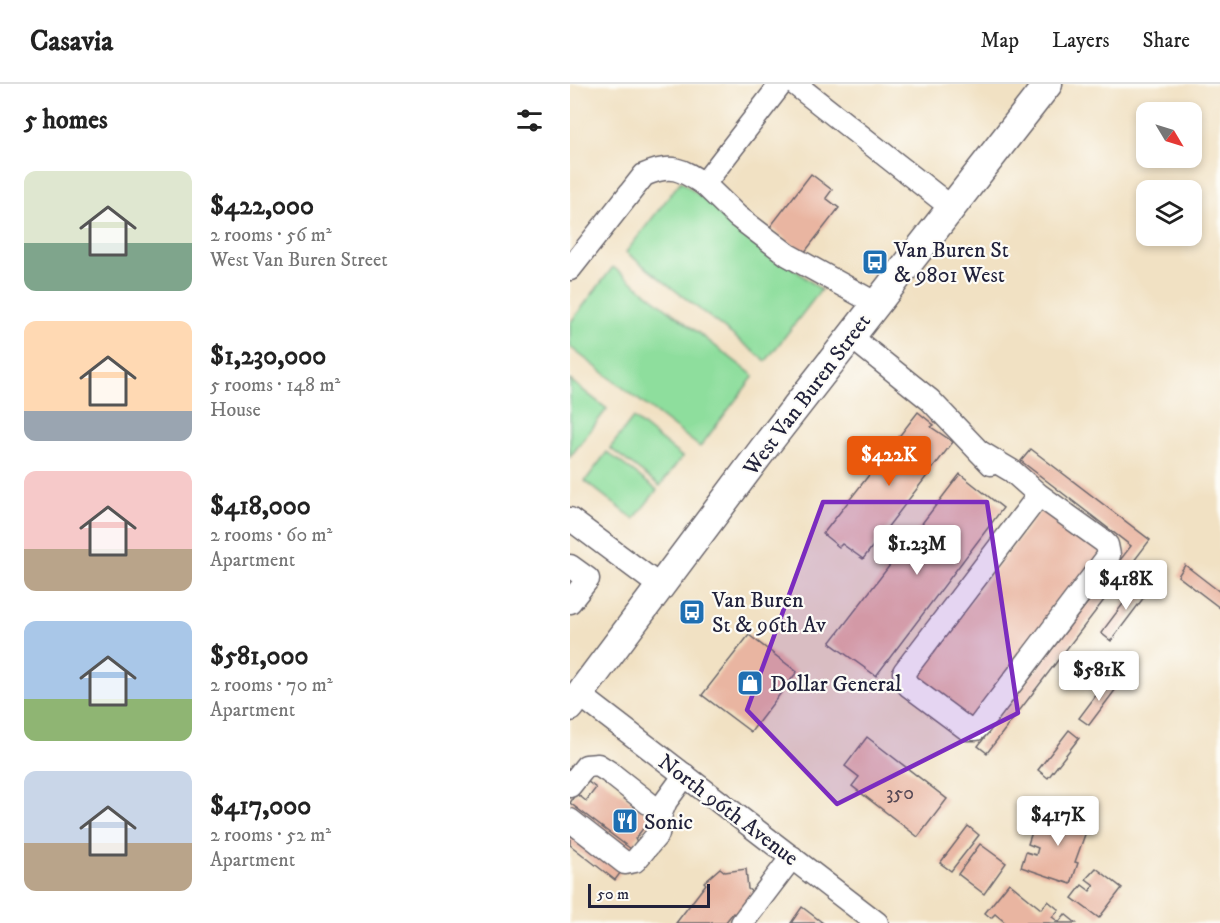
<!DOCTYPE html>
<meta charset="utf-8">
<style>
body{margin:0;font-family:"IM FELL DW Pica",serif;background:#f6f6f6;color:#222;height:100vh;display:flex;flex-direction:column;font-size:22px;white-space:nowrap}
*{box-sizing:border-box;margin:0}
p{font-size:20px;color:#767676}
.icon{flex:none;width:33px;height:33px;fill:none;stroke:currentColor;stroke-width:2;stroke-linecap:round;stroke-linejoin:round}
.map{position:relative;flex:1;overflow:hidden}
.panel{display:flex;flex-direction:column;background:#fff;width:570px}
.panel>*{flex:none}
.needle{width:39px;rotate:128deg}
.controls{position:absolute;left:566px;top:18px;display:grid;gap:12px}
.controls a{display:grid;place-items:center;width:66px;height:66px;border-radius:12px;background:#fff;box-shadow:0 3px 9px #0003;font-size:30px}
.scale{position:absolute;left:18px;bottom:15px;width:122px;box-sizing:border-box;padding-left:6px;border:3px solid #22223b;border-top:0;font-size:16px;line-height:21px;white-space:nowrap;color:#22223b;-webkit-text-stroke:4px #fdfcf7;paint-order:stroke}
.price{position:absolute;translate:-50% -51px;padding:0 14px;border-radius:6px;background:#fff;color:#222;font-size:20px;line-height:39px;filter:drop-shadow(0 2px 3px #0008)}
.price::after{content:'';position:absolute;left:50%;top:36px;width:18px;height:14px;margin-left:-9px;background:inherit;clip-path:polygon(0 0,100% 0,50% 100%)}
.price.active{background:#ea580c;color:#fff}
ul{padding:0;list-style:none}
li{display:flex;align-items:center;gap:18px;height:150px;padding:0 24px}
li span{display:grid;place-items:center;flex:none;width:168px;height:120px;border-radius:12px;color:#555}
li>.icon{margin-inline-start:auto}
span .icon{width:72px;height:72px;fill:#fffc;stroke-width:1}
li b{font-size:26px}
h2{display:flex;justify-content:space-between;align-items:center;height:72px;padding:0 24px;font-size:26px}
header{display:flex;align-items:center;gap:36px;box-sizing:border-box;height:84px;padding:0 30px;background:#fff;border-bottom:2px solid #e0e0e0}
header strong{font-size:28px}
nav{display:flex;gap:33px;margin-inline-start:auto;font-size:21px}
main{display:flex;flex:1;min-height:0}
.map>svg:first-child{display:block}
</style>
<header>
<strong>Casavia</strong>
<nav><a>Map</a><a>Layers</a><a>Share</a></nav>
</header>
<main>
<section class="panel">
<h2>5 homes<svg class="icon" aria-label="filters" viewBox="0 0 24 24"><path d="M4 7h16M4 17h16"/><circle cx="9" cy="7" r="2"/><circle cx="15" cy="17" r="2"/></svg></h2>
<ul>
<li><span style="background:linear-gradient(#dfe7d0 60%,#7fa58c 0)"><svg class="icon" aria-label="home" viewBox="0 0 24 24"><path d="M3 11l9-7 9 7M6 9v11h12V9"/></svg></span><div><b>$422,000</b><p>2 rooms · 56 m²</p><p>West Van Buren Street</p></div></li>
<li><span style="background:linear-gradient(#ffd9b3 75%,#9aa5b1 0)"><svg class="icon" aria-label="home" viewBox="0 0 24 24"><path d="M3 11l9-7 9 7M6 9v11h12V9"/></svg></span><div><b>$1,230,000</b><p>5 rooms · 148 m²</p><p>House</p></div></li>
<li><span style="background:linear-gradient(#f6c9c9 65%,#b9a48a 0)"><svg class="icon" aria-label="home" viewBox="0 0 24 24"><path d="M3 11l9-7 9 7M6 9v11h12V9"/></svg></span><div><b>$418,000</b><p>2 rooms · 60 m²</p><p>Apartment</p></div></li>
<li><span style="background:linear-gradient(#a9c7e8 65%,#8fb573 0)"><svg class="icon" aria-label="home" viewBox="0 0 24 24"><path d="M3 11l9-7 9 7M6 9v11h12V9"/></svg></span><div><b>$581,000</b><p>2 rooms · 70 m²</p><p>Apartment</p></div></li>
<li><span style="background:linear-gradient(#c9d6e8 60%,#b9a48a 0)"><svg class="icon" aria-label="home" viewBox="0 0 24 24"><path d="M3 11l9-7 9 7M6 9v11h12V9"/></svg></span><div><b>$417,000</b><p>2 rooms · 52 m²</p><p>Apartment</p></div></li>
</ul>
</section>
<div class="map">
<svg width="650" height="839" viewBox="0 0 650 839">
<rect width="100%" height="100%" fill="#fdfcf7"/>
<filter id="ink" filterUnits="userSpaceOnUse"><feTurbulence type="fractalNoise" baseFrequency=".0167" numOctaves="2"/><feDisplacementMap in="SourceGraphic" scale="12" xChannelSelector="R" yChannelSelector="G"/><feConvolveMatrix kernelMatrix="1 2 1 2 8 2 1 2 1" color-interpolation-filters="sRGB"/></filter>
<filter id="wash" filterUnits="userSpaceOnUse"><feTurbulence type="fractalNoise" baseFrequency=".008" numOctaves="4" result="noise"/><feDisplacementMap in="SourceGraphic" scale="24" xChannelSelector="R" yChannelSelector="G"/><feGaussianBlur stdDeviation="1.35" result="paint"/><feColorMatrix in="noise" values="0 0 0 0 0 0 0 0 0 0 0 0 0 0 0 0 0 1.4 0 .05"/><feComposite in="paint" operator="in"/></filter>
<g filter="url(#wash)">
<rect width="100%" height="100%" fill="#f1e1c3"/>
<!-- green -->
<g fill="#8ede9d" stroke="#58806c" stroke-width="1.5">
<polygon points="111,97 251,206 196,277 56,168"/>
<polygon points="43,183 184,292 130,363 0,263 0,239"/>
<polygon points="0,296 37,325 0,373"/>
<polygon points="63,334 112,373 90,402 40,364"/>
<polygon points="37,368 87,406 64,435 15,397"/>
</g>
<g id="blocks">
<!-- building -->
<g fill="#e9b5a1">
<polygon points="241,90 262,106 256,114 269,124 234,169 200,143"/>
<polygon points="348,328 364,341 361,343 383,358 293,475 272,460 269,463 253,450"/>
<polygon points="461,365 580,456 417,669 408,662 561,462 451,377"/>
<polygon points="390,390 433,424 306,592 260,559"/>
<polygon points="473,424 532,469 401,639 342,594"/>
<polygon points="615,481 650,508 650,524 608,492"/>
<polygon points="571,496 581,504 541,557 531,549"/>
<polygon points="179,551 227,588 181,648 132,611"/>
<polygon points="539,594 549,601 519,641 509,634"/>
<polygon points="499,646 509,654 478,694 468,686"/>
<polygon points="297,653 377,715 348,753 282,702 289,693 275,682"/>
<polygon points="23,688 84,735 77,744 75,742 65,755 67,757 61,765 0,719 6,709 16,717 26,704 17,697"/>
<polygon points="491,724 521,734 505,778 508,779 501,800 451,783 456,768 466,771 468,764 458,760 462,748 469,750 471,743 483,747"/>
<polygon points="398,742 409,751 381,787 370,779"/>
<polygon points="0,748 51,788 45,796 0,761"/>
<polygon points="410,760 436,779 414,810 388,790"/>
<polygon points="150,784 155,788 176,785 178,805 184,809 169,833 163,829 155,839 106,839 136,800 134,798"/>
<polygon points="526,784 552,804 529,834 502,814 512,801 520,807 524,801 516,795"/>
<polygon points="439,799 471,825 478,817 489,826 482,833 489,838 495,830 506,839 436,839 425,830 421,834 415,829"/>
<polygon points="232,823 253,839 221,839"/>
</g>
</g>
</g>
<g filter="url(#ink)">
<use href="#blocks" fill-opacity="0" stroke="#6a656b" stroke-width="1.5"/>
<g fill="none" stroke-linecap="round" stroke-linejoin="round">
<!-- minor casing -->
<g stroke="#6a656b" stroke-width="25">
<g id="minor">
<polyline points="225,0 382,124"/>
<polyline points="134,100 167,132 218,171 305,219"/>
<path d="M0,185l74,-94c27,-12 37,-6 60,9l77,-100"/>
<polyline points="280,252 360,316 421,380"/>
<polyline points="410,368 442,387 469,411 533,457 537,461 539,471 409,642 406,645 397,645 339,602 335,597 334,588 469,411"/>
<polyline points="0,435 91,503"/>
<polyline points="0,482 18,495 0,518"/>
<polyline points="10,611 307,839"/>
<polyline points="0,702 16,682 28,681 39,688 91,729"/>
<polyline points="0,736 55,779 65,777 88,750 91,729 96,717 115,691"/>
<polyline points="172,839 222,773"/>
</g>
</g>
<!-- major casing -->
<g stroke="#6a656b" stroke-width="31">
<polyline id="major" points="0,623 194,364 478,0"/>
</g>
<!-- minor -->
<use href="#minor" stroke="#fff" stroke-width="22"/>
<!-- major -->
<use href="#major" stroke="#fff" stroke-width="28"/>
</g>
</g>
<!-- marked area -->
<path fill="#7b2cbf" fill-opacity="0.2" stroke="#7b2cbf" stroke-width="4.5" stroke-linejoin="round" d="M253,418h164l31,211 -181,91 -90,-94z"/>
<!-- icons -->
<defs>
<g id="bus-square" transform="scale(1.35)"><rect x="-9" y="-9" width="18" height="18" rx="4" fill="#1f6fb2" stroke="#fdfcf7"/><path d="M-5-6H5V4H4V6H2V4H-2V6H-4V4H-5ZM-3.5-4V0h7V-4ZM-3.5 1.2v1.5H-2V1.2ZM2 1.2v1.5H3.5V1.2Z" fill="#fff"/></g>
<g id="shop-square" transform="scale(1.35)"><rect x="-9" y="-9" width="18" height="18" rx="4" fill="#1f6fb2" stroke="#fdfcf7"/><path d="M-5-2.5h2.3a2.7 3.5 0 0 1 5.4 0H5L5.5 6h-11ZM-1.5-2.5h3a1.5 2.3 0 0 0-3 0Z" fill="#fff"/></g>
<g id="restaurant-square" transform="scale(1.35)"><rect x="-9" y="-9" width="18" height="18" rx="4" fill="#1f6fb2" stroke="#fdfcf7"/><path d="M-5-6h1v4h1v-4h1v4h1v-4h1v5L-1.5 .5V6h-2V.5L-5-1ZM5-6V6H3V1.5H1.5Q1.5-4 5-6Z" fill="#fff"/></g>
</defs>
<g fill-rule="evenodd">
<use href="#bus-square" x="305" y="178"/>
<use href="#bus-square" x="122" y="528"/>
<use href="#shop-square" x="180" y="599"/>
<use href="#restaurant-square" x="55" y="737"/>
</g>
<g text-anchor="middle" stroke-width="4.5" stroke-linejoin="round" paint-order="stroke">
<!-- number labels -->
<g font-size="20" fill="#544754">
<text x="330" y="715">350</text>
</g>
<!-- poi labels -->
<g font-size="22" fill="#22223b" stroke="#fdfcf7" text-anchor="start">
<text x="324" y="173">Van Buren St<tspan x="324" dy="25">&amp; 9801 West</tspan></text>
<text x="142" y="523">Van Buren<tspan x="142" dy="25">St &amp; 96th Av</tspan></text>
<text x="200" y="607">Dollar General</text>
<text x="74" y="745">Sonic</text>
</g>
<!-- street labels -->
<g font-size="22" fill="#22223b" stroke="#fdfcf7">
<text transform="translate(236 310) rotate(-53)" y="8">West Van Buren Street</text>
<text transform="translate(159 725) rotate(37)" y="8">North 96th Avenue</text>
</g>
</g>
</svg>
<div class="controls">
<a><svg class="needle" viewBox="-14 -14 28 28"><path d="M0-13l5 13h-10z" fill="#e53935"/><path d="M0 13l5-13h-10z" fill="#767676"/></svg></a>
<a><svg class="icon" aria-label="layers" viewBox="0 0 24 24"><path d="M12 4l9 5-9 5-9-5zM3 14l9 5 9-5"/></svg></a>
</div>
<div class="scale">50 m</div>
<b class="price active" style="left:319px;top:403px">$422K</b>
<b class="price" style="left:347px;top:492px">$1.23M</b>
<b class="price" style="left:556px;top:527px">$418K</b>
<b class="price" style="left:529px;top:618px">$581K</b>
<b class="price" style="left:488px;top:763px">$417K</b>
</div>
</main>
